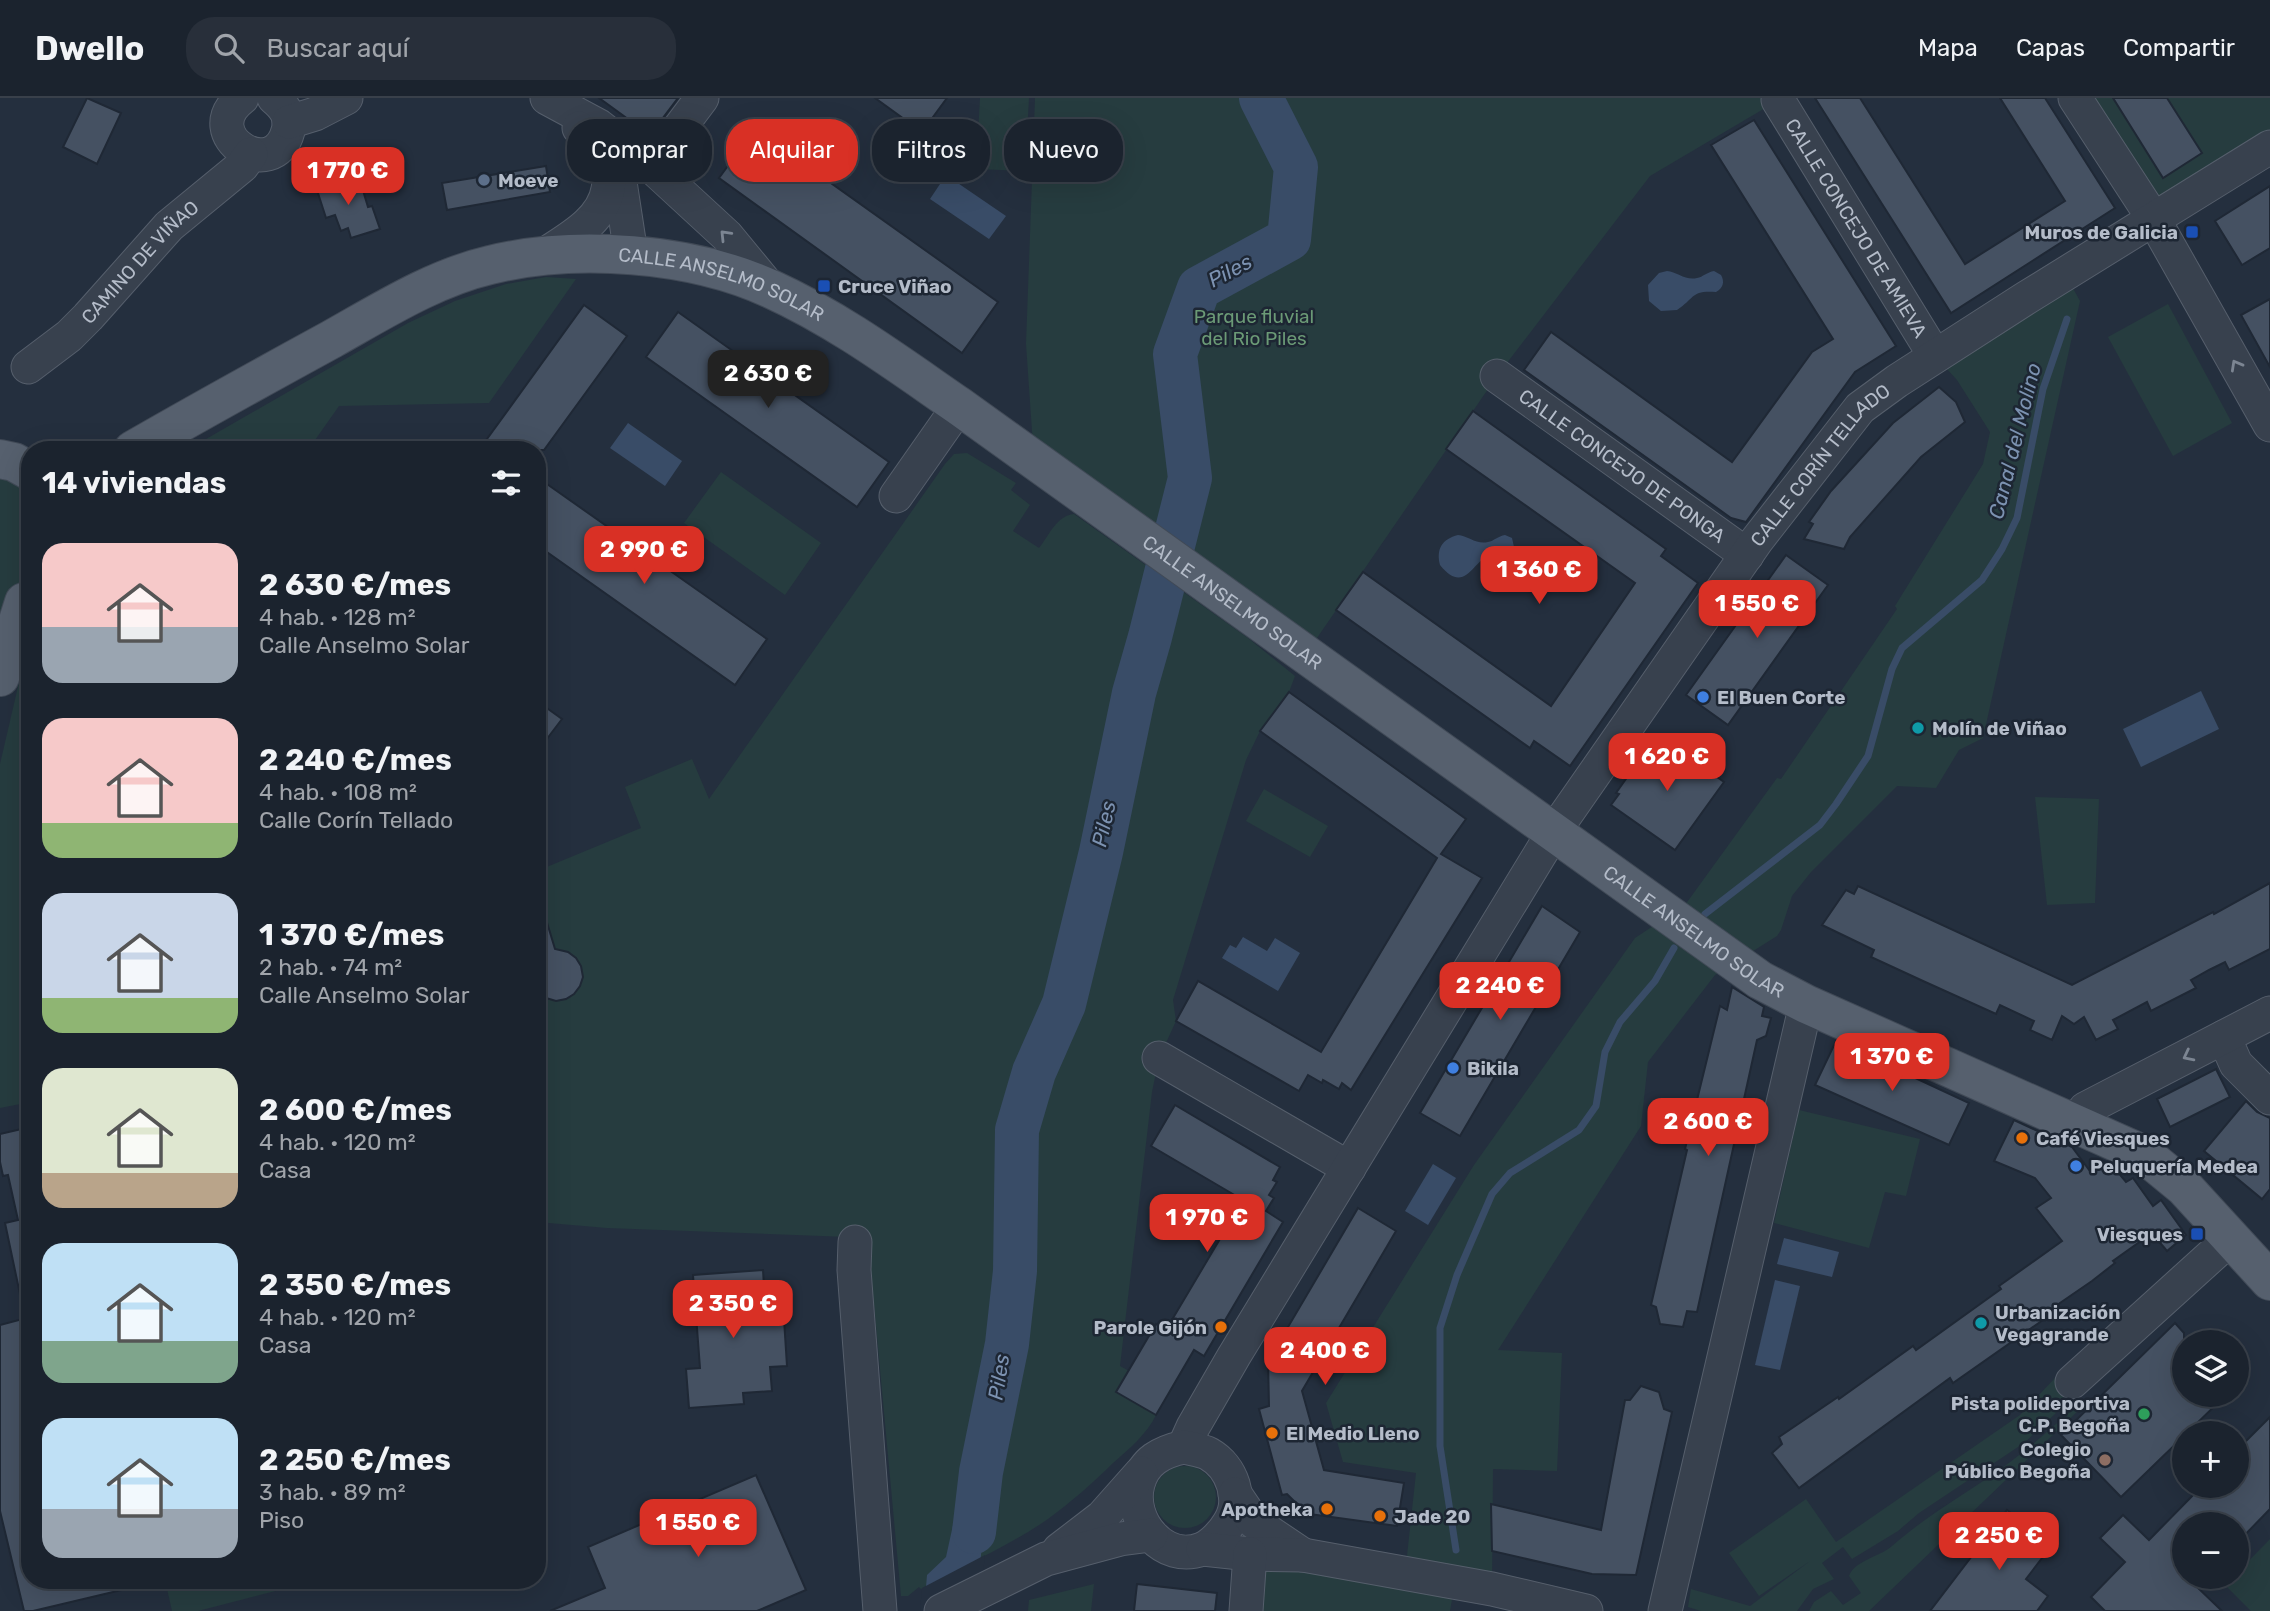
<!DOCTYPE html>
<html lang="es">
<meta charset="utf-8">
<style>
body{margin:0;font-family:Rubik,sans-serif;background:#282f3a;color:#f1f3f6;height:100vh;display:flex;flex-direction:column;font-size:26px;white-space:nowrap}
*{box-sizing:border-box;margin:0}
p{font-size:23px;color:#a0a4aa}
.icon{flex:none;width:38px;height:38px;fill:none;stroke:currentColor;stroke-width:2;stroke-linecap:round;stroke-linejoin:round}
.map{position:relative;flex:1;overflow:hidden}
.side{position:absolute;left:21px;top:343px;width:525px;height:1148px;display:flex;flex-direction:column;background:#1b232e;border-radius:28px;box-shadow:0 7px 28px #0002,0 0 0 2px #39404a}
.side>*{flex:none}
.guide{position:absolute;left:567px;top:21px;width:665px;height:63px;display:flex;gap:14px}
.controls{position:absolute;left:2172px;top:1232px;display:grid;gap:14px}
.controls a{display:grid;place-items:center;width:77px;height:77px;border-radius:50%;background:#1b232e;box-shadow:0 7px 28px #0002,0 0 0 2px #39404a;font-size:35px}
.price{position:absolute;translate:-50% -60px;padding:0 16px;border-radius:14px;background:#d93025;color:#fff;font-size:23px;line-height:46px;filter:drop-shadow(0 2px 4px #0008)}
.price::after{content:'';position:absolute;left:50%;top:42px;width:21px;height:16px;margin-left:-10px;background:inherit;clip-path:polygon(0 0,100% 0,50% 100%)}
.price.on{background:#222;color:#fff}
ul{padding:0;list-style:none}
li{display:flex;align-items:center;gap:21px;height:175px;padding:0 21px}
li span{display:grid;place-items:center;flex:none;width:196px;height:140px;border-radius:21px;color:#555}
li>.icon{margin-inline-start:auto}
span .icon{width:84px;height:84px;fill:#fffc;stroke-width:1}
li b{font-size:30px}
h2{display:flex;justify-content:space-between;align-items:center;height:84px;padding:0 21px;font-size:30px}
.chip{padding:0 24px;border-radius:28px;background:#1b232e;box-shadow:0 7px 28px #0002,0 0 0 2px #39404a;font-size:24px;line-height:63px}
.chip.on{background:#d93025;color:#fff}
header{display:flex;align-items:center;gap:42px;box-sizing:border-box;height:98px;padding:0 35px;background:#1b232e;border-bottom:2px solid #39404a}
header strong{font-size:33px}
nav{display:flex;gap:38px;margin-inline-start:auto;font-size:24px}
.search{width:490px;height:63px;background:#282f3a;display:flex;align-items:center;gap:18px;box-sizing:border-box;padding:0 24px;border-radius:28px;color:#a0a4aa;font-size:26px}
.map>svg:first-child{display:block}
</style>
<header>
<strong>Dwello</strong>
<div class="search"><svg class="icon" aria-label="search" viewBox="0 0 24 24"><circle cx="10" cy="10" r="6"/><path d="M15 15l6 6"/></svg>Buscar aquí</div>
<nav><a>Mapa</a><a>Capas</a><a>Compartir</a></nav>
</header>
<div class="map">
<svg width="2270" height="1513" viewBox="0 0 2270 1513">
<rect width="100%" height="100%" fill="#242f3e"/>
<!-- green -->
<g fill="#263c3f">
<polygon points="980,0 1029,0 1025,73 976,71"/>
<polygon points="1035,0 1782,0 1650,78 1497,278 1306,556 1034,362 1026,246"/>
<polygon points="2075,0 2270,0 2270,49 2153,120"/>
<polygon points="2065,176 2080,203 1983,640 1959,652 1936,690 1897,688 1811,774 1792,798 1781,832 1777,838 1715,877 1648,964 1641,1028 1498,1252 1562,1255 1557,1373 1493,1371 1492,1491 1455,1484 1450,1513 1246,1513 1250,1456 1405,1476 1416,1375 1343,1364 1326,1305 1474,1067 1635,840 1685,807 1777,680 1781,681 1897,511 1895,508 1983,366 1990,334 1957,282 1935,258"/>
<polygon points="546,179 576,181 489,305 339,308 308,352 187,352 408,225 455,203 506,186"/>
<polygon points="2168,206 2232,325 2173,358 2108,239"/>
<path d="M967,355l49,30 -5,7 19,15 -17,26 26,17c10,-12 17,-32 35,-34l174,124 47,38 -6,16 -29,39 -14,29 -73,240 3,21 -17,37 -7,34 -32,274 9,5 27,44c-9,19 -27,34 -43,48 -20,20 -42,39 -65,56 -39,27 -85,47 -127,70l-2,-2 -11,9h-7l-31,-335 -22,-24 -241,-9 -70,-6v-351l104,-43 -16,-41 67,-28 17,40 236,-335 9,-10z"/>
<polygon points="0,361 30,373 30,497 0,521"/>
<polygon points="721,374 821,445 785,497 684,425"/>
<polygon points="30,557 30,1004 0,1010 0,666 20,580"/>
<polygon points="1264,691 1328,728 1310,759 1246,723"/>
<polygon points="2035,699 2099,701 2095,805 2047,807"/>
<polygon points="1799,1012 1920,1041 1906,1098 1885,1094 1869,1150 1774,1125"/>
<polygon points="2055,1280 2072,1300 2024,1345 1919,1415 1898,1433 1852,1461 1843,1449 1822,1465 1834,1481 1813,1491 1797,1513 1701,1513 1688,1509 1691,1491 1750,1508 1810,1463 1759,1498 1729,1455 1806,1401 1836,1444 2020,1317"/>
<path d="M2077,1307l3,4 -211,202h-60l5,-9 17,-11 12,14 18,-12 -12,-17c6,-16 31,-19 43,-30 33,-29 70,-50 106,-75 28,-20 54,-43 79,-66z"/>
<circle cx="1185" cy="1399" r="31"/>
<polygon points="2270,1441 2270,1513 2251,1513 2225,1487 2233,1479 2236,1479 2237,1475"/>
<polygon points="165,1482 318,1482 198,1513 172,1513"/>
<polygon points="1094,1486 1091,1513 1028,1513 1029,1502"/>
</g>
<!-- water -->
<g fill="#394c67">
<polygon points="946,77 1006,118 989,141 930,101"/>
<path d="M1667,173c10,1 19,10 30,7 6,-1 10,-6 17,-7l7,4c4,7 2,13 -5,17 -25,-2 -21,6 -39,18l-16,1 -12,-10 -1,-16 11,-12z"/>
<polygon points="628,325 682,363 665,388 610,350"/>
<path d="M1458,437c10,1 19,10 30,7 6,-1 10,-6 17,-7l7,3 2,9 -7,9c-6,-1 -12,-2 -17,-1 -17,5 -25,41 -50,10 -4,-16 2,-26 18,-30z"/>
<polygon points="2201,593 2219,631 2141,669 2123,631"/>
<polygon points="1243,839 1267,853 1275,840 1300,855 1278,893 1222,860 1230,847 1236,850"/>
<polygon points="1433,1066 1456,1080 1428,1127 1405,1113"/>
<polygon points="1784,1140 1839,1154 1832,1179 1777,1166"/>
<polygon points="1775,1182 1800,1188 1780,1272 1755,1267"/>
<polygon points="981,1374 984,1429 975,1513 924,1513 927,1477 946,1459 953,1427"/>
</g>
<!-- pier -->
<polygon fill="#242f3e" points="985,1457 979,1513 920,1513 922,1490"/>
<g fill="none" stroke-linecap="round" stroke-linejoin="round">
<!-- stream -->
<g stroke="#394c67" stroke-width="7">
<polyline points="1705,816 1820,727 1836,706 1868,658 1892,571 1902,550 1982,482 2002,451 2017,420 2043,291 2067,221"/>
<polyline points="1456,1452 1440,1348 1440,1230 1457,1177 1492,1096 1510,1075 1579,1032 1596,1008 1605,954 1620,924 1655,883 1674,850"/>
</g>
<!-- river -->
<polyline stroke="#394c67" stroke-width="44" points="974,1434 981,1374 1007,1246 1015,1173 1017,1032 1034,974 1064,906 1101,754 1134,595 1150,539 1190,380 1175,256 1199,190 1289,141 1296,69 1261,0"/>
</g>
<!-- building -->
<g fill="#455162" stroke="#1f2835" stroke-width="2">
<polygon points="87,0 121,15 97,66 63,49"/>
<polygon points="599,0 678,0 650,37"/>
<polygon points="875,0 947,0 922,34"/>
<polygon points="1815,0 1860,0 1965,166 2065,103 2000,0 2045,0 2115,110 1951,215"/>
<polygon points="2113,0 2167,0 2202,55 2163,80"/>
<polygon points="1754,22 1896,248 1855,274 1746,424 1731,420 1524,272 1551,234 1732,364 1812,254 1833,241 1711,47"/>
<polygon points="755,31 998,204 962,255 719,80"/>
<polygon points="546,68 550,94 447,112 442,85"/>
<polygon points="348,78 353,92 362,89 368,109 372,108 380,131 351,140 348,130 341,133 335,117 326,120 316,89"/>
<polygon points="2270,88 2270,150 2242,167 2215,123"/>
<polygon points="2270,201 2270,269 2241,217"/>
<polygon points="584,207 627,238 544,352 479,352"/>
<polygon points="678,214 889,364 857,409 646,259"/>
<polygon points="1939,289 1956,304 1965,324 1921,359 1850,439 1844,451 1804,441 1813,426 1809,424 1831,393 1893,325"/>
<polygon points="1473,313 1666,451 1661,458 1698,485 1570,668 1534,643 1530,650 1336,512 1363,474 1551,608 1635,485 1446,351"/>
<polygon points="537,379 767,541 735,587 537,447"/>
<polygon points="1786,457 1828,487 1728,627 1686,597"/>
<polygon points="1289,594 1466,721 1441,756 1482,780 1351,992 1342,985 1339,991 1323,982 1322,985 1308,977 1299,993 1176,923 1198,883 1321,954 1437,760 1260,633"/>
<polygon points="537,603 562,621 537,654"/>
<polygon points="1660,638 1724,684 1675,752 1611,707 1619,696 1616,695 1650,647 1653,648"/>
<polygon points="2270,785 2270,851 2229,872 2225,864 2209,872 2191,882 2196,890 2151,913 2147,904 2113,922 2118,931 2096,942 2084,919 2074,926 2062,918 2052,942 2030,932 2034,923 2000,907 1996,916 1923,883 1871,859 1874,852 1822,827 1846,792 1854,796 1858,788 2072,887 2213,814 2214,816"/>
<polygon points="542,808 555,851 568,854 576,860 581,868 583,879 580,888 574,896 566,901 556,903 546,900 537,894 537,809"/>
<polygon points="1542,808 1580,834 1460,1038 1420,1015"/>
<polygon points="1732,889 1764,909 1762,918 1771,920 1766,938 1757,942 1697,1214 1687,1213 1683,1229 1660,1226 1656,1209 1651,1207 1687,1052 1685,1051 1720,908 1727,912"/>
<polygon points="1836,943 1969,1005 1949,1047 1815,987"/>
<polygon points="2216,971 2230,999 2170,1029 2157,1001"/>
<polygon points="2246,1003 2257,1014 2270,1020 2270,1091 2262,1101 2204,1053"/>
<polygon points="1175,1007 1280,1069 1273,1082 1277,1084 1269,1097 1274,1100 1266,1113 1283,1124 1204,1258 1194,1252 1156,1317 1116,1294 1156,1226 1166,1232 1243,1102 1151,1048"/>
<polygon points="2014,1022 2072,1049 2090,1073 2104,1063 2111,1066 2126,1084 2133,1080 2153,1108 2161,1102 2186,1137 2167,1153 2152,1135 2113,1163 2115,1165 2092,1183 2041,1218 2043,1222 1953,1285 1950,1280 1799,1390 1772,1355 1782,1346 1779,1339 1838,1299 1839,1301 1913,1248 1916,1252 2001,1191 1999,1188 2062,1143 2036,1110 2051,1100 2035,1080 1994,1063"/>
<polygon points="30,1029 30,1200 21,1201 5,1125 18,1122 8,1077 3,1078 0,1064 0,1036"/>
<polygon points="1358,1110 1396,1133 1302,1293 1324,1372 1404,1385 1397,1428 1302,1415 1303,1409 1295,1404 1287,1396 1282,1397 1259,1311 1269,1308 1268,1263"/>
<polygon points="763,1172 766,1222 784,1221 787,1268 770,1269 772,1293 743,1295 744,1306 689,1310 686,1271 700,1270 693,1177"/>
<polygon points="30,1219 30,1482 129,1482 130,1490 33,1513 24,1513 0,1413 0,1227"/>
<polygon points="2175,1225 2184,1235 2184,1297 2226,1297 2187,1335 2184,1335 2184,1338 2121,1399 2061,1337"/>
<polygon points="1641,1288 1659,1294 1664,1311 1672,1314 1636,1477 1592,1476 1492,1453 1491,1406 1601,1432 1625,1302 1630,1302"/>
<polygon points="2270,1319 2270,1411 2236,1446 2236,1426 2184,1426 2184,1479 2205,1479 2196,1488 2222,1513 2105,1513 2091,1499 2125,1464 2100,1440 2123,1417 2149,1442 2202,1388 2236,1388 2236,1353"/>
<polygon points="756,1377 806,1492 757,1513 550,1513 605,1490 588,1449"/>
<polygon points="2007,1412 2052,1447 2026,1481 2048,1498 2037,1513 1930,1513"/>
<polygon points="1137,1486 1217,1495 1215,1513 1134,1513"/>
</g>
<g fill="none" stroke-linecap="round" stroke-linejoin="round">
<!-- minor casing -->
<g stroke="#565f6c" stroke-width="35">
<g id="minor">
<path d="M242,0c-48,37 32,87 46,33 4,-14 -3,-24 -14,-33"/>
<polyline points="547,0 599,28 651,68 727,138 769,189"/>
<polyline points="2075,0 2153,120 2270,327"/>
<path id="s1" d="M1778,2l157,256"/>
<polyline points="289,24 315,16 346,0"/>
<polyline points="651,68 702,0"/>
<polyline points="613,71 620,84 631,156"/>
<path d="M544,157c24,-16 59,-34 64,-66 2,-9 0,-19 0,-28l-29,-33"/>
<path id="s2" d="M28,269l41,-31 19,-19 81,-91 73,-60 9,-12"/>
<path id="s3" d="M1497,278l250,179"/>
<polyline points="896,398 959,308"/>
<polyline points="2224,939 2236,966 2270,1000"/>
<polyline points="1159,960 1349,1070"/>
<polyline points="2076,1026 2085,1011 2270,915"/>
<polyline points="855,1144 854,1172 880,1513"/>
<polyline points="2072,1284 2231,1140"/>
<path id="s4" d="M1184,1349l9,-20 41,-71 319,-523 204,-293 103,-132 37,-27 129,-83 244,-151"/>
<path d="M1184,1349c8,2 18,3 25,7 23,13 35,46 20,69 -5,9 -17,22 -27,26 -38,15 -74,-28 -64,-65 6,-23 23,-32 46,-37z"/>
<polyline points="1235,1396 1254,1424 1303,1457"/>
<polyline points="1203,1451 1250,1456 1303,1457 1492,1491 1586,1513"/>
<polyline points="1059,1452 1102,1419 1141,1375"/>
<polyline points="941,1513 1046,1461 1120,1441 1151,1437"/>
<polyline points="1246,1513 1250,1456"/>
<polyline points="1665,1513 1806,906"/>
</g>
</g>
<!-- major casing -->
<g stroke="#414a57" stroke-width="40">
<g id="major">
<path id="s5" d="M133,352c66,-38 133,-75 199,-111 50,-28 102,-61 158,-74 85,-21 201,-13 281,24 68,31 127,75 188,117l801,574 46,24 339,151 39,32 86,94"/>
<polyline points="0,361 14,364 30,373"/>
<polyline points="0,579 24,504"/>
</g>
</g>
<!-- minor -->
<use href="#minor" stroke="#38414e" stroke-width="33"/>
<!-- major -->
<use href="#major" stroke="#56606e" stroke-width="38"/>
</g>
<!-- one-way arrows -->
<defs><path id="oneway-chevron" d="M-2-3.5L2.5 0L-2 3.5" fill="none" stroke-width="1.6" stroke-linecap="round" stroke-linejoin="round" transform="scale(1.75)"/></defs>
<g stroke="#7c8592">
<use href="#oneway-chevron" transform="translate(725 137) rotate(-134)"/>
<use href="#oneway-chevron" transform="translate(2236 267) rotate(-119)"/>
<use href="#oneway-chevron" transform="translate(2188 958) rotate(153)"/>
</g>
<!-- markers -->
<circle fill="#5c6f8a" stroke="#1d2633" stroke-width="2.5" cx="484" cy="82" r="7"/>
<g fill="#1a4fb4" stroke="#1d2633" stroke-width="2.5">
<rect x="2185" y="127" width="14" height="14" rx="3.5"/>
<rect x="817" y="181" width="14" height="14" rx="3.5"/>
<rect x="2190" y="1129" width="14" height="14" rx="3.5"/>
</g>
<g fill="#3f7fe0" stroke="#1d2633" stroke-width="2.5">
<circle cx="1703" cy="599" r="7"/>
<circle cx="1453" cy="970" r="7"/>
<circle cx="2076" cy="1068" r="7"/>
</g>
<g fill="#0f9aa8" stroke="#1d2633" stroke-width="2.5">
<circle cx="1918" cy="630" r="7"/>
<circle cx="1981" cy="1225" r="7"/>
</g>
<g fill="#e8710a" stroke="#1d2633" stroke-width="2.5">
<circle cx="2022" cy="1040" r="7"/>
<circle cx="1221" cy="1229" r="7"/>
<circle cx="1272" cy="1335" r="7"/>
<circle cx="1327" cy="1411" r="7"/>
<circle cx="1380" cy="1418" r="7"/>
</g>
<circle fill="#2e9e5b" stroke="#1d2633" stroke-width="2.5" cx="2144" cy="1316" r="7"/>
<circle fill="#8d6e63" stroke="#1d2633" stroke-width="2.5" cx="2105" cy="1362" r="7"/>
<g text-anchor="middle" stroke-width="5" stroke-linejoin="round" paint-order="stroke">
<!-- poi labels -->
<g font-size="19" font-weight="bold" fill="#b4bcc9" stroke="#1d2633" text-anchor="start">
<text x="498" y="89">Moeve</text>
<text x="2178" y="141" text-anchor="end">Muros de Galicia</text>
<text x="838" y="195">Cruce Viñao</text>
<text x="1717" y="606">El Buen Corte</text>
<text x="1932" y="637">Molín de Viñao</text>
<text x="1467" y="977">Bikila</text>
<text x="2036" y="1047">Café Viesques</text>
<text x="2090" y="1075">Peluquería Medea</text>
<text x="2183" y="1143" text-anchor="end">Viesques</text>
<text x="1995" y="1221">Urbanización<tspan x="1995" dy="22">Vegagrande</tspan></text>
<text x="1207" y="1236" text-anchor="end">Parole Gijón</text>
<text x="2130" y="1312" text-anchor="end">Pista polideportiva<tspan x="2130" dy="22">C.P. Begoña</tspan></text>
<text x="1286" y="1342">El Medio Lleno</text>
<text x="2091" y="1358" text-anchor="end">Colegio<tspan x="2091" dy="22">Público Begoña</tspan></text>
<text x="1313" y="1418" text-anchor="end">Apotheka</text>
<text x="1394" y="1425">Jade 20</text>
</g>
<!-- street labels -->
<g font-size="19" fill="#b4bcc9" stroke="#1d2633">
<text dy="7" stroke="none"><textPath href="#s1" startOffset="150">CALLE CONCEJO DE AMIEVA</textPath></text>
<text dy="7" stroke="none"><textPath href="#s2" startOffset="154">CAMINO DE VIÑAO</textPath></text>
<text dy="7" stroke="none"><textPath href="#s5" startOffset="640">CALLE ANSELMO SOLAR</textPath></text>
<text dy="7" stroke="none"><textPath href="#s3" startOffset="154">CALLE CONCEJO DE PONGA</textPath></text>
<text dy="7" stroke="none"><textPath href="#s4" startOffset="1172">CALLE CORÍN TELLADO</textPath></text>
<text dy="7" stroke="none"><textPath href="#s5" startOffset="1248">CALLE ANSELMO SOLAR</textPath></text>
<text dy="7" stroke="none"><textPath href="#s5" startOffset="1815">CALLE ANSELMO SOLAR</textPath></text>
</g>
<!-- park labels -->
<g font-size="19" fill="#6b9a76" stroke="#1d2633">
<text x="1254" y="225">Parque fluvial<tspan x="1254" dy="22">del Rio Piles</tspan></text>
</g>
<!-- water labels -->
<g font-size="21" font-style="italic" fill="#7c92b1" stroke="#1d2633">
<text transform="translate(1230 173) rotate(-28)" y="7">Piles</text>
<text transform="translate(2015 343) rotate(-76)" y="7">Canal del Molino</text>
<text transform="translate(1104 726) rotate(-77)" y="7">Piles</text>
<text transform="translate(999 1279) rotate(-81)" y="7">Piles</text>
</g>
</g>
</svg>
<div class="controls">
<a><svg class="icon" aria-label="layers" viewBox="0 0 24 24"><path d="M12 4l9 5-9 5-9-5zM3 14l9 5 9-5"/></svg></a>
<a>+</a>
<a>−</a>
</div>
<b class="price" style="left:348px;top:109px">1 770 €</b>
<b class="price on" style="left:768px;top:312px">2 630 €</b>
<b class="price" style="left:644px;top:488px">2 990 €</b>
<b class="price" style="left:1539px;top:508px">1 360 €</b>
<b class="price" style="left:1757px;top:542px">1 550 €</b>
<b class="price" style="left:1667px;top:695px">1 620 €</b>
<b class="price" style="left:1500px;top:924px">2 240 €</b>
<b class="price" style="left:1892px;top:995px">1 370 €</b>
<b class="price" style="left:1708px;top:1060px">2 600 €</b>
<b class="price" style="left:1207px;top:1156px">1 970 €</b>
<b class="price" style="left:733px;top:1242px">2 350 €</b>
<b class="price" style="left:1325px;top:1289px">2 400 €</b>
<b class="price" style="left:698px;top:1461px">1 550 €</b>
<b class="price" style="left:1999px;top:1474px">2 250 €</b>
<div class="guide">
<a class="chip">Comprar</a>
<a class="chip on">Alquilar</a>
<a class="chip">Filtros</a>
<a class="chip">Nuevo</a>
</div>
<section class="side">
<h2>14 viviendas<svg class="icon" aria-label="filters" viewBox="0 0 24 24"><path d="M4 7h16M4 17h16"/><circle cx="9" cy="7" r="2"/><circle cx="15" cy="17" r="2"/></svg></h2>
<ul>
<li><span style="background:linear-gradient(#f6c9c9 60%,#9aa5b1 0)"><svg class="icon" aria-label="home" viewBox="0 0 24 24"><path d="M3 11l9-7 9 7M6 9v11h12V9"/></svg></span><div><b>2 630 €/mes</b><p>4 hab. · 128 m²</p><p>Calle Anselmo Solar</p></div></li>
<li><span style="background:linear-gradient(#f6c9c9 75%,#8fb573 0)"><svg class="icon" aria-label="home" viewBox="0 0 24 24"><path d="M3 11l9-7 9 7M6 9v11h12V9"/></svg></span><div><b>2 240 €/mes</b><p>4 hab. · 108 m²</p><p>Calle Corín Tellado</p></div></li>
<li><span style="background:linear-gradient(#c9d6e8 75%,#8fb573 0)"><svg class="icon" aria-label="home" viewBox="0 0 24 24"><path d="M3 11l9-7 9 7M6 9v11h12V9"/></svg></span><div><b>1 370 €/mes</b><p>2 hab. · 74 m²</p><p>Calle Anselmo Solar</p></div></li>
<li><span style="background:linear-gradient(#dfe7d0 75%,#b9a48a 0)"><svg class="icon" aria-label="home" viewBox="0 0 24 24"><path d="M3 11l9-7 9 7M6 9v11h12V9"/></svg></span><div><b>2 600 €/mes</b><p>4 hab. · 120 m²</p><p>Casa</p></div></li>
<li><span style="background:linear-gradient(#bfe0f5 70%,#7fa58c 0)"><svg class="icon" aria-label="home" viewBox="0 0 24 24"><path d="M3 11l9-7 9 7M6 9v11h12V9"/></svg></span><div><b>2 350 €/mes</b><p>4 hab. · 120 m²</p><p>Casa</p></div></li>
<li><span style="background:linear-gradient(#bfe0f5 65%,#9aa5b1 0)"><svg class="icon" aria-label="home" viewBox="0 0 24 24"><path d="M3 11l9-7 9 7M6 9v11h12V9"/></svg></span><div><b>2 250 €/mes</b><p>3 hab. · 89 m²</p><p>Piso</p></div></li>
</ul>
</section>
</div>
